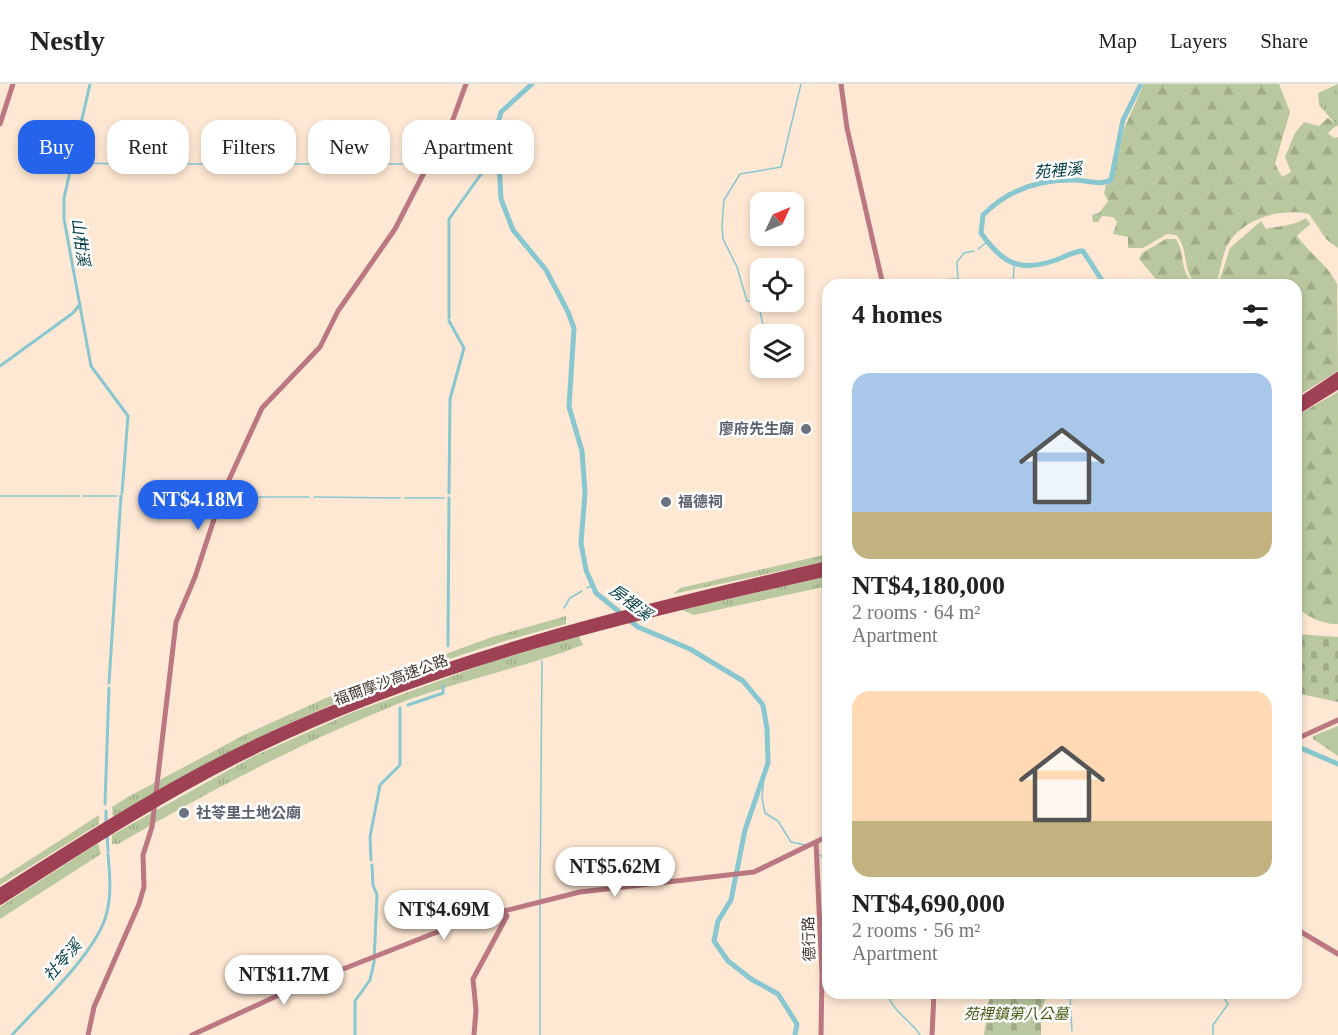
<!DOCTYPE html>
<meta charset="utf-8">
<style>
body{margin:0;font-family:"Times New Roman","Noto Sans TC",serif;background:#f2f2f2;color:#222;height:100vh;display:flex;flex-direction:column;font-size:22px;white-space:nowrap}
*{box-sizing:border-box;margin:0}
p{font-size:20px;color:#767676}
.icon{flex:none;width:33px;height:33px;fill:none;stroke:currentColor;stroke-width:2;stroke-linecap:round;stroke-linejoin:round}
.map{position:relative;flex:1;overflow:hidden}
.drawer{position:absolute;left:822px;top:195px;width:480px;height:720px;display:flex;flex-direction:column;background:#fff;border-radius:18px;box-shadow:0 3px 9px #0003}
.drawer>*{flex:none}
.guide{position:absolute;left:18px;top:36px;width:570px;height:54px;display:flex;gap:12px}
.needle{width:39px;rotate:46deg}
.controls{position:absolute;left:750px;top:108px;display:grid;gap:12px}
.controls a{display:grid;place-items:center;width:54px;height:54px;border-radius:12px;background:#fff;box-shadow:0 3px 9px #0003;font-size:30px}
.price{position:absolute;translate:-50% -51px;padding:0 14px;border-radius:21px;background:#fff;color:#222;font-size:20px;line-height:39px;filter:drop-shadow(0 2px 3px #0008)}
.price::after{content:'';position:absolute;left:50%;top:36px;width:18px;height:14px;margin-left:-9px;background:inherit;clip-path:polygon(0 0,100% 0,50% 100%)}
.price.on{background:#2563eb;color:#fff}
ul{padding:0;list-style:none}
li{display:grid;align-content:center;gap:12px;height:318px;padding:0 30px}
li span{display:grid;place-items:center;height:186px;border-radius:18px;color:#555}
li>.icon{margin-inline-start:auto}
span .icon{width:108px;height:108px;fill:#fffc;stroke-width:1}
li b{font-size:26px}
h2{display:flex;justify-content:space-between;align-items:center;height:72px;padding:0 30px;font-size:26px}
.chip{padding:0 21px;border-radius:18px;background:#fff;box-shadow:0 3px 9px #0003;font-size:21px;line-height:54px}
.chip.on{background:#2563eb;color:#fff}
header{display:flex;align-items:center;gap:36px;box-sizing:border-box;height:84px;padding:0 30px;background:#fff;border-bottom:2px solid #e0e0e0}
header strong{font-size:28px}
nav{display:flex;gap:33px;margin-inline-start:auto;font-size:21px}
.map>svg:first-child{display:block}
</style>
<header>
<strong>Nestly</strong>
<nav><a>Map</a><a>Layers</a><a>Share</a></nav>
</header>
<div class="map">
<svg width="1338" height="951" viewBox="0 0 1338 951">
<defs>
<pattern id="grass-tufts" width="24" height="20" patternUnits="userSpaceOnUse" patternTransform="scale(1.5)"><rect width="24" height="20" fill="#b9c89f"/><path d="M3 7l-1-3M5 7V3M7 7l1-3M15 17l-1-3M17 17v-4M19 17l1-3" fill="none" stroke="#a0ac89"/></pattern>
<pattern id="forest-firs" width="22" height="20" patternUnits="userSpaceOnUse" patternTransform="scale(1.5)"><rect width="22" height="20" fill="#b9c89f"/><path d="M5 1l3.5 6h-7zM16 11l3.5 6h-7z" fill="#a0ac89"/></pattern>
<pattern id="cemetery-stones" width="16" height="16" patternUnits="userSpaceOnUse" patternTransform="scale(1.5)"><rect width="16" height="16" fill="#b9c89f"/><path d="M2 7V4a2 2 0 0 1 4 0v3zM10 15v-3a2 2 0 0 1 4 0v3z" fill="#a0ac89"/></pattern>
</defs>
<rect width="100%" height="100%" fill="#fee8d3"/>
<!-- grass -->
<g fill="url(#grass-tufts)">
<polygon points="1338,0 1338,43 1319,21 1318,9"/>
<polygon points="828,470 828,477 673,510 680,504"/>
<polygon points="828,492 828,502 694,531 682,526"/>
<path d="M566,532v8c-159,41 -312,109 -453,193l-1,-10 14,-9 118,-63 82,-37 166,-61z"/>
<path d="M579,552l4,9c-60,23 -124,35 -183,58 -98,39 -191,88 -282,141h-6v-9l142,-79 97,-43 142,-52z"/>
<polygon points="99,731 99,740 0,801 0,795"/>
<polygon points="98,759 101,770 0,835 0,823"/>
</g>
<!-- forest -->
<g fill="url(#forest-firs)">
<path d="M1144,0h135l11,28 -15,52 7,13 9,-5 -6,-15 10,-24 9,-11 15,4 9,-8 9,7 -9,8 6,5 4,-1v111l-12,-9 -17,-25c-28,-6 -66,4 -81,30 -6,10 -7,26 -11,37l-4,4h-15c-17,-11 -8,-36 -22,-50l-9,-1 -24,14h-15v-11l-15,-3 4,-12 -4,-5 -11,-1 -4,6h-5l-1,-7 7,-2 9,-12 -4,-8 2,-8 6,-3 12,-53z"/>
<path d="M1306,134l4,6 -13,12c12,17 31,29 40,48l1,87 -42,26v-112h-78l12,-37 31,-27 5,8c16,-4 24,-2 40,-11z"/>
<path d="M1166,155h10c10,15 2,29 18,46h-33l-22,-26 3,-6z"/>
<path d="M1338,308v232c-15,1 -31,-8 -42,-17v-191z"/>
<polygon points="1338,642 1338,672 1313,655 1313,652"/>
</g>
<!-- cemetery -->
<g fill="url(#cemetery-stones)">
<polygon points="1296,550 1338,553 1338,618 1296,609"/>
<polygon points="993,909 1048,909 1041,926 1041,951 984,951 988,919"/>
</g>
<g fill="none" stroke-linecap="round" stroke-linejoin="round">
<!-- stream -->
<g stroke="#88c7cf" stroke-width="1.5">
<polyline points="71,79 73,79"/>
<polyline points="78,79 126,80"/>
<polyline points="131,80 218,80"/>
<polyline points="223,80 309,80"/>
<polyline points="314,80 402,80"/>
<polyline points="406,81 422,84"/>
<polyline points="978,165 987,158"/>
<polyline points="935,201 939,196 958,195 957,178 964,169 974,167"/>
<polyline points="1013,201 1014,181"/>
<polyline points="765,250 758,218 747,217 737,183 723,155 722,141 724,116 740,90 781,83 801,0"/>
<polyline points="0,412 79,412"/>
<polyline points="83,412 117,412"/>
<polyline points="121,412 122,412"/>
<polyline points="227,413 240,413"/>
<polyline points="245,413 309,413"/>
<polyline points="314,413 400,414"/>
<polyline points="405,414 444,414"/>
<polyline points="587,504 593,501"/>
<polyline points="564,524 570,514 582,507"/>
<polyline points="764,693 762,714 765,729 778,737 791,758 806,761"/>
<polyline points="820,771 828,778"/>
<polyline points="540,815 542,577"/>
<path d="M888,909c2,17 23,27 32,42"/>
<polyline points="1072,947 1070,912 1073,909"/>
<polyline points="540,951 540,820"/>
<polyline points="1213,951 1213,941 1228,920 1221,909"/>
</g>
<!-- canal -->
<g stroke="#88c7cf" stroke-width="3">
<polyline points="90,0 64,114 64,135 91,282 128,332 122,409"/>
<polyline points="491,76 497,67"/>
<polyline points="449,234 449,135 484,86"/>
<polyline points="0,282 73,229 80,220"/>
<polyline points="449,409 450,315 464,264 449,237"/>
<polyline points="448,562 449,414"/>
<polyline points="109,599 121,412"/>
<polyline points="408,621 443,609 443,602"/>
<polyline points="105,720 109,604"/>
<polyline points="106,727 106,741"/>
<polyline points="107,750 108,767"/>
<polyline points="371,776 370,753 380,701 400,681 400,624"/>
<path d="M12,951c28,-31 79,-77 93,-116 7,-21 5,-43 3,-65"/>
<polyline points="355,951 355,917 370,896 374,878 377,811 373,801 372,781"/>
</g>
<!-- river -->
<g stroke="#88c7cf" stroke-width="5">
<polyline points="532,0 501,28 497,43 501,115 513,146 546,186 568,228 574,244 569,323 582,367 585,409 581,459 586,486 596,509 638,543 690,565 743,597 763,621 767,645 768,679 745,746 731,816 718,837 714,857 728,877 751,895 778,910 797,940 795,951"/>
<path d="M1105,201l-22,-34c-9,0 -18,6 -27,9 -37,13 -54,3 -75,-27l2,-18c25,-25 55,-36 91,-35 12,0 26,6 37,0l12,-60 18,-36"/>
<polyline points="1296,662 1338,680"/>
</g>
<!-- secondary -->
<g stroke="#bb7882" stroke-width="5">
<polyline points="841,0 847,44 883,201"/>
<polyline points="0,40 13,0"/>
<polyline points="1296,655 1338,636"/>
<polyline points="816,759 822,890 821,951"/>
<polyline points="1296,845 1338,870"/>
<polyline points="88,951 94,923 139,820 144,803 143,771 152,743 176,538 195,493 222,411 262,324 320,263 338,227 395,145 427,83 445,57 466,0"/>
<polyline points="192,951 292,905 468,836 580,808 754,788 828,752"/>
<polyline points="474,951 476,926 473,895 507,832 503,826"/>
<polyline points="932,951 934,909"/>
</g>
<!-- highway -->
<g stroke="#9e4154" stroke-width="8">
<polyline points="1296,320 1338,292"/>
<polyline points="1296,327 1338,301"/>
<path d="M0,808c83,-52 165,-106 254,-148 183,-87 378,-134 574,-179"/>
<path d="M0,817c83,-54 168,-109 257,-152 180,-88 377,-133 571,-177"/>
</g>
</g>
<!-- markers -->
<g fill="#6b7280" stroke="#fff" stroke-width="2">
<circle cx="806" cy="345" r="6"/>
<circle cx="666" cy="418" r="6"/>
<circle cx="184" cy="729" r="6"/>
</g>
<g text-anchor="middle" stroke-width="5" stroke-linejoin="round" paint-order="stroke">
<!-- worship labels -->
<g font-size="15" font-weight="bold" fill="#5b616d" stroke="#fff" text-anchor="start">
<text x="794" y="350" text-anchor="end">廖府先生廟</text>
<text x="678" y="423">福德祠</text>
<text x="196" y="734">社苓里土地公廟</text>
</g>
<!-- street labels -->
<g font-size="15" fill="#40362b" stroke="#fff">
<text transform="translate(391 596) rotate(-20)" y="5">福爾摩沙高速公路</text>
<text transform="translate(809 855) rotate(-92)" y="5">德行路</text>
</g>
<!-- park labels -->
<g font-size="15" font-style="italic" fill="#475a15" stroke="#fff">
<text x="1016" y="935">苑裡鎮第八公墓</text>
</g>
<!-- water labels -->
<g font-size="16" font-style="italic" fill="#003c43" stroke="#fff">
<text transform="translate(1058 86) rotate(-5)" y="6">苑裡溪</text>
<text transform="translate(81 158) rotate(82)" y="6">山柑溪</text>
<text transform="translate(631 518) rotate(37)" y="6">房裡溪</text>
<text transform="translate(62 876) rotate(-49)" y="6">社苓溪</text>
</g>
</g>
</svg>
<div class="controls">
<a><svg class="needle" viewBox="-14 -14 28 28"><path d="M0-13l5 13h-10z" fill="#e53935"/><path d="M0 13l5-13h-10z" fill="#767676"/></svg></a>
<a><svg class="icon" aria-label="locate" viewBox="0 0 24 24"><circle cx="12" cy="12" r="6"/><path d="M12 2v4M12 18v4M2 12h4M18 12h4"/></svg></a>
<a><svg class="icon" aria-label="layers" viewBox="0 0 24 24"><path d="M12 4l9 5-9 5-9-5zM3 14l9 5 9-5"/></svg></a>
</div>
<b class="price on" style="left:198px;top:447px">NT$4.18M</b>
<b class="price" style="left:615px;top:814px">NT$5.62M</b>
<b class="price" style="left:444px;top:857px">NT$4.69M</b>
<b class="price" style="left:284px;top:922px">NT$11.7M</b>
<div class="guide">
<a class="chip on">Buy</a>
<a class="chip">Rent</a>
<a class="chip">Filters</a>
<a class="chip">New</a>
<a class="chip">Apartment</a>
</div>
<section class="drawer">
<h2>4 homes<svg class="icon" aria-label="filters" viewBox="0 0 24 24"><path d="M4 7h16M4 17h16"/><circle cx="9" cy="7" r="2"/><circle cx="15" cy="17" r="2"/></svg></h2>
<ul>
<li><span style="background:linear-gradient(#a9c7e8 75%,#c2b280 0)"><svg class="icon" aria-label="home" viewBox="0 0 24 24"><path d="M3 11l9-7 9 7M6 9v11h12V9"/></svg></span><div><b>NT$4,180,000</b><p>2 rooms · 64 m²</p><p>Apartment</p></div></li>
<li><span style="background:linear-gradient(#ffd9b3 70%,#c2b280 0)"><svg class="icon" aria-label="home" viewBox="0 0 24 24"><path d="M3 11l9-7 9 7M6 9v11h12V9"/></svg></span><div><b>NT$4,690,000</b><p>2 rooms · 56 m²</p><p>Apartment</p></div></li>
</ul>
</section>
</div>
